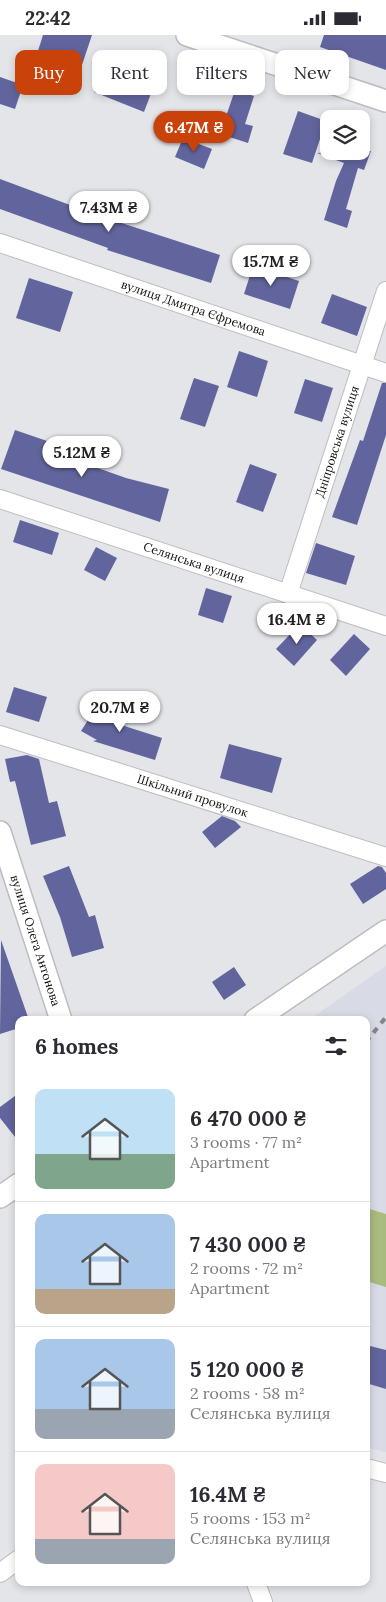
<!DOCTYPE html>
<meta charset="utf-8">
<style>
body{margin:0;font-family:Lora,serif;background:#f2f2f3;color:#2b2b33;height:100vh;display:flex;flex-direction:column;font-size:19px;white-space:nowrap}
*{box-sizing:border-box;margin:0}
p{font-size:16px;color:#7c7c81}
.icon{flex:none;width:28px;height:28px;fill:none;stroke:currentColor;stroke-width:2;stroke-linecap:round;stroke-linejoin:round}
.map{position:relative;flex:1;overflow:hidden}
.panel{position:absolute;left:15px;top:981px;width:355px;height:570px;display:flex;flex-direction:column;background:#fff;border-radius:10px;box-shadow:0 2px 8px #0003}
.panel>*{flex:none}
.banner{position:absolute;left:15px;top:15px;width:356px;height:45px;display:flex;gap:10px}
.tools{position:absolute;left:320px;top:75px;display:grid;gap:10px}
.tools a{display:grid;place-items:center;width:50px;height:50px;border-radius:10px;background:#fff;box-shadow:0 2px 8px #0003;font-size:25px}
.price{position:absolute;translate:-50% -42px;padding:0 11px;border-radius:18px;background:#fff;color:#222;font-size:16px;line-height:32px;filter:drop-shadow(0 1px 2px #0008)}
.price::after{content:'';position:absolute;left:50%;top:30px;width:15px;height:11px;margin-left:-8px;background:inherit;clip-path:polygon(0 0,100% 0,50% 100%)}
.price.active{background:#c94209;color:#fff}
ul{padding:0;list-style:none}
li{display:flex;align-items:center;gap:15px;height:125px;padding:0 20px}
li+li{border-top:1px solid #e1e1e2}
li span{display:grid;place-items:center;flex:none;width:140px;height:100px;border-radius:10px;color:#555}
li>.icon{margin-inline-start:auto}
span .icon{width:60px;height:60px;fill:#fffc;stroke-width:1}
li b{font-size:21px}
h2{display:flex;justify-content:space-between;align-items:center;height:60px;padding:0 20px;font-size:21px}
.chip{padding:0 18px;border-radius:10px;background:#fff;box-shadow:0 2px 8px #0003;font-size:18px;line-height:45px}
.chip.active{background:#c94209;color:#fff}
.status{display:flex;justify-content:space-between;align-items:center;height:35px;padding:0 25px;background:#fff;direction:ltr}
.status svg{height:14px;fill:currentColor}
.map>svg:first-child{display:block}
</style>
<div class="status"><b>22:42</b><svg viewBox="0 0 49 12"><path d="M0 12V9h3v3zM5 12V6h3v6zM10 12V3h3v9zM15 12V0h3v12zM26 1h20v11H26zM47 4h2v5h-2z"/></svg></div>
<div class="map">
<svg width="386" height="1567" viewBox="0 0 386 1567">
<rect width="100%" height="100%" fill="#e4e5e9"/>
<!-- built -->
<polygon fill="#d8dae5" points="386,931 386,1417 366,1412 366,985 315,985 313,982"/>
<!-- green -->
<polygon fill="#a9bb7e" points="366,1173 386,1179 386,1252 366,1246"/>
<!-- building -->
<g fill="#62659d">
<polygon points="43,0 92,0 81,33 37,19"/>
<polygon points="324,0 386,0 386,35 320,12"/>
<polygon points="105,29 155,48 144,77 94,57"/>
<polygon points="0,42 23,50 15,74 0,69"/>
<polygon points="235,55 254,61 245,89 253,91 248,108 220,99"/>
<polygon points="298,76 326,86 312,128 283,119"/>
<polygon points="361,100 367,102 363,116 371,116 364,135 358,133 346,174 352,176 347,193 324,185 336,146 344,128 317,118 361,116"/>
<polygon points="183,103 212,114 204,134 175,122"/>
<polygon points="0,144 97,180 220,220 211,248 107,215 108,213 0,174"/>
<polygon points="253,231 299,246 290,274 244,259"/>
<polygon points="29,243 73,257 60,297 16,283"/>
<polygon points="332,259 367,272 357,301 321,288"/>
<polygon points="239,316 268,326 257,362 227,352"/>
<polygon points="194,343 219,351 205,392 180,384"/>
<polygon points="305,344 333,353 322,387 294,378"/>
<polygon points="382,348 386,348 386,400 357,490 332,482 360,405 363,406"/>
<polygon points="15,395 50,407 47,415 126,443 169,454 160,487 1,434"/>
<polygon points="250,429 277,439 263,477 236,467"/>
<polygon points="20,485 59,498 52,520 13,507"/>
<polygon points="316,508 355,521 346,550 306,538"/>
<polygon points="96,512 117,523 105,546 84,535"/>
<polygon points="206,553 232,561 223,588 198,580"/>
<polygon points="300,589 317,605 294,631 276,614"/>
<polygon points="354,599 370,614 346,641 330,625"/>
<polygon points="14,652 47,662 39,687 6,677"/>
<polygon points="101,665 122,679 115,688 162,703 155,725 93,706 97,705 81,696"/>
<polygon points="229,709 282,723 272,758 220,743"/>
<polygon points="27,720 39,724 49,768 57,766 66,801 31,810 15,746 10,747 5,724"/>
<polygon points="222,781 235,786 241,792 215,813 202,797"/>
<polygon points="69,831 89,882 95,880 104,913 72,922 60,882 43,841"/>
<polygon points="378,831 382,832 386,838 386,854 363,869 350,849"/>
<polygon points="1,905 29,985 19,985 19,993 0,999"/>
<polygon points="234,932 246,950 224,965 212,947"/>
<polygon points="19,1058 19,1107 0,1083 0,1072"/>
<polygon points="366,1310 386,1315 386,1354 366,1348"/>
</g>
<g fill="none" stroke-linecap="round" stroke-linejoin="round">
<!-- minor casing -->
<g stroke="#bcbdc1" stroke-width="20">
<g id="minor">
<path id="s1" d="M0,208l386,130"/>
<path id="s2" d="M0,464l386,127"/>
<path id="s3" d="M288,559l98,-303"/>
<path id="s4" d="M0,700l386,122"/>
<polyline points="366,1433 386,1438"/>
<polyline points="0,1538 19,1524"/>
<polyline points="256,1548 263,1567"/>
</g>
</g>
<!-- tertiary casing -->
<g stroke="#bcbdc1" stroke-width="24">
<g id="tertiary">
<polyline points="187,0 386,66"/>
<path id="s5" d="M0,797l61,188"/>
<polyline points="255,985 386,896"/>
<polyline points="0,1162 19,1149"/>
</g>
</g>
<!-- minor -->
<use href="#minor" stroke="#fff" stroke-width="18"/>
<!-- tertiary -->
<use href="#tertiary" stroke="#fff" stroke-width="21"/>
<!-- rail -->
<polyline stroke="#858588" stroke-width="4" stroke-dasharray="6 6" stroke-linecap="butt" points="366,1007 386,982"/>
</g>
<g text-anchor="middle" stroke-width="5" stroke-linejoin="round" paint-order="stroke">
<!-- street labels -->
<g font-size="12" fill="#121213" stroke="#f1f2f6">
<text dy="4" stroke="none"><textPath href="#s1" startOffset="204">вулиця Дмитра Єфремова</textPath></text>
<text dy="4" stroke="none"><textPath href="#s3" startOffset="160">Дніпровська вулиця</textPath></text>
<text dy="4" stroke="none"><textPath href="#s2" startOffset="204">Селянська вулиця</textPath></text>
<text dy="4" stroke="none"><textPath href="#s4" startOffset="202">Шкільний провулок</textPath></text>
<text dy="4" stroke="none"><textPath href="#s5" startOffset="114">вулиця Олега Антонова</textPath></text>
</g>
</g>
</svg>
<div class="tools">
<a><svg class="icon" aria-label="layers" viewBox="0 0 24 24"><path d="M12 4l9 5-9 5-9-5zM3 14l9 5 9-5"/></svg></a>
</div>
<b class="price active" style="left:194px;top:118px">6.47M ₴</b>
<b class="price" style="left:109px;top:198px">7.43M ₴</b>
<b class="price" style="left:271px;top:252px">15.7M ₴</b>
<b class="price" style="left:82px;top:443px">5.12M ₴</b>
<b class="price" style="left:297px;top:610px">16.4M ₴</b>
<b class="price" style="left:120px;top:698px">20.7M ₴</b>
<div class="banner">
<a class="chip active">Buy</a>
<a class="chip">Rent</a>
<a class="chip">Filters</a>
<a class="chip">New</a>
</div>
<section class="panel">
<h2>6 homes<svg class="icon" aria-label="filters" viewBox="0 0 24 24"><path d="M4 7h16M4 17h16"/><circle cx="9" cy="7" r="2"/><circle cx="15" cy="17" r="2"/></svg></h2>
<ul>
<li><span style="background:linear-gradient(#bfe0f5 65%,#7fa58c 0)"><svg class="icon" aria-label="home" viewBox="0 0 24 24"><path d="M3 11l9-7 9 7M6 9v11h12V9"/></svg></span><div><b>6 470 000 ₴</b><p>3 rooms · 77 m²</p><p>Apartment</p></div></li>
<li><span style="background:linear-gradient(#a9c7e8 75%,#b9a48a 0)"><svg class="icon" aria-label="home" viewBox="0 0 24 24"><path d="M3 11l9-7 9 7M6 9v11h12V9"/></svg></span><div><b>7 430 000 ₴</b><p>2 rooms · 72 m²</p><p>Apartment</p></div></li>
<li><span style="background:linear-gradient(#a9c7e8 70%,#9aa5b1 0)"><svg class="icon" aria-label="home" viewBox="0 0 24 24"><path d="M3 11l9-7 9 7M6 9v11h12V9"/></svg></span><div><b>5 120 000 ₴</b><p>2 rooms · 58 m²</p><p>Селянська вулиця</p></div></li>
<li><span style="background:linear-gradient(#f6c9c9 75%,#9aa5b1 0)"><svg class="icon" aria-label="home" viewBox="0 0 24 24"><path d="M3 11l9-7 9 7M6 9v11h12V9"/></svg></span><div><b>16.4M ₴</b><p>5 rooms · 153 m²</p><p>Селянська вулиця</p></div></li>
</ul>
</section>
</div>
